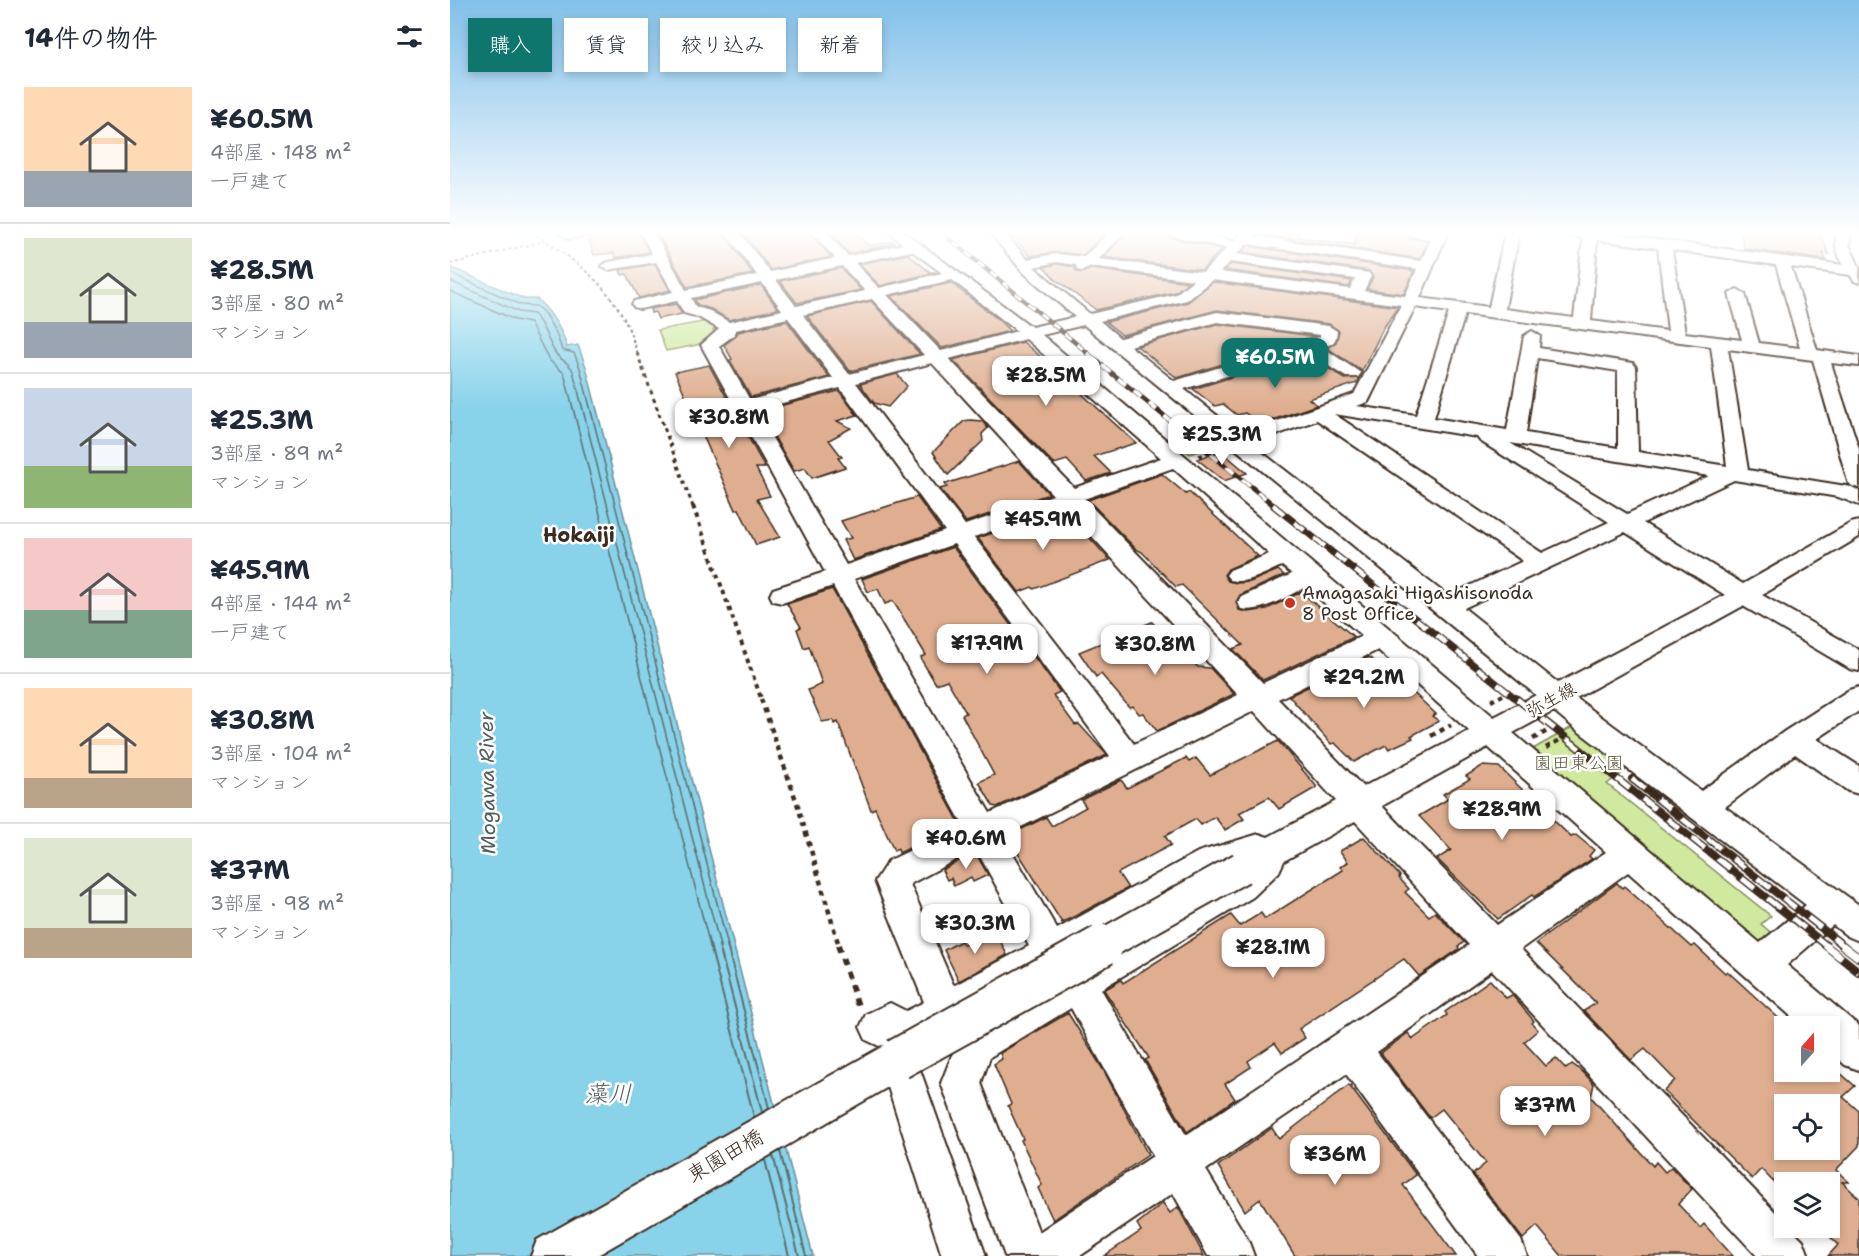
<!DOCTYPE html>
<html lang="ja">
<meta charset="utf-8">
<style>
body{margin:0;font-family:"Shantell Sans","Klee One",sans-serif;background:#f2f2f3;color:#1f2937;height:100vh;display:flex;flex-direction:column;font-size:22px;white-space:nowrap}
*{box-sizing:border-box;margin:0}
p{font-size:20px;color:#747a83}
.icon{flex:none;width:33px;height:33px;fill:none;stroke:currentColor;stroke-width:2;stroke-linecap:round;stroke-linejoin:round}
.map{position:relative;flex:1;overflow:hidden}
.details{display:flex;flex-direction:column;background:#fff;width:450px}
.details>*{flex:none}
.hud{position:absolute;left:18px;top:18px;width:570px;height:54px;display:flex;gap:12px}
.needle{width:39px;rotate:21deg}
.controls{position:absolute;left:1324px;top:1016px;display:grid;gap:12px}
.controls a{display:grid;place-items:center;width:66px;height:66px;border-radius:0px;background:#fff;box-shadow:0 3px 9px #0003;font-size:30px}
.price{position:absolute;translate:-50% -51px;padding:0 14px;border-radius:12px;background:#fff;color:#222;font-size:20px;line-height:39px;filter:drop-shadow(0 2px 3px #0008)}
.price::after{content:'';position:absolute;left:50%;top:36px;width:18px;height:14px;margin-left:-9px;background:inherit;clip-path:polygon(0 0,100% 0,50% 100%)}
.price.current{background:#0f766e;color:#fff}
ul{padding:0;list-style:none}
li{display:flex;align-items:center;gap:18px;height:150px;padding:0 24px}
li+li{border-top:2px solid #e0e1e3}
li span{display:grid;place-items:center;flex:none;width:168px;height:120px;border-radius:0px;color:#555}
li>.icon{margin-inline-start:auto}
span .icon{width:72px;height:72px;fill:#fffc;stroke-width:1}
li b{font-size:26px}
h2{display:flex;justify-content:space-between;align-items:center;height:72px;padding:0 24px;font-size:26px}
.pill{padding:0 21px;border-radius:0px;background:#fff;box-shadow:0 3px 9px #0003;font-size:21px;line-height:54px}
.pill.current{background:#0f766e;color:#fff}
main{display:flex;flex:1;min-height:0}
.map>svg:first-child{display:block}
</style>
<main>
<section class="details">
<h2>14件の物件<svg class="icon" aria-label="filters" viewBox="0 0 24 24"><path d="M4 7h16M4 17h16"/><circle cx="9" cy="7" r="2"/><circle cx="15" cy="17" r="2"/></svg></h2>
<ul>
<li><span style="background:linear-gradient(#ffd9b3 70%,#9aa5b1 0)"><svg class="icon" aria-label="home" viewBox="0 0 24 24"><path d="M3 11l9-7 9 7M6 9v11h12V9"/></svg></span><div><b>¥60.5M</b><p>4部屋 · 148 m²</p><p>一戸建て</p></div></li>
<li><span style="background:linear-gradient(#dfe7d0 70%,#9aa5b1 0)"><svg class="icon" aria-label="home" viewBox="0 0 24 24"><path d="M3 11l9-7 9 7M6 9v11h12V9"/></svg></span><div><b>¥28.5M</b><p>3部屋 · 80 m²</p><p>マンション</p></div></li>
<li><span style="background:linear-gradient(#c9d6e8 65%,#8fb573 0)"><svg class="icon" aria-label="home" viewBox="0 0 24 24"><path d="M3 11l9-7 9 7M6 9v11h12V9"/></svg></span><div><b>¥25.3M</b><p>3部屋 · 89 m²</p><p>マンション</p></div></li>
<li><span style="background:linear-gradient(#f6c9c9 60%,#7fa58c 0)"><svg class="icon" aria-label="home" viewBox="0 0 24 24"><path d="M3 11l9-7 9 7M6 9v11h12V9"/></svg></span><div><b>¥45.9M</b><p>4部屋 · 144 m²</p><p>一戸建て</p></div></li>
<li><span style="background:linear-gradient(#ffd9b3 75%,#b9a48a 0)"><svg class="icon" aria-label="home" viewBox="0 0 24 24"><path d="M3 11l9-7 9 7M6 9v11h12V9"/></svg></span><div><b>¥30.8M</b><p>3部屋 · 104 m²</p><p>マンション</p></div></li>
<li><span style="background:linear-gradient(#dfe7d0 75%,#b9a48a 0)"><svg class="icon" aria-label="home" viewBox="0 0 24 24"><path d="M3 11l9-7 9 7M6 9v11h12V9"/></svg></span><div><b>¥37M</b><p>3部屋 · 98 m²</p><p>マンション</p></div></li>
</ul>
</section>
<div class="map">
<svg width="1409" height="1256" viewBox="0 0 1409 1256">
<rect width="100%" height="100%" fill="#fff"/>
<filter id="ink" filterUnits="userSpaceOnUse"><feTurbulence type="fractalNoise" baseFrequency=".0167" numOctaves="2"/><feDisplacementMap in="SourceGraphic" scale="12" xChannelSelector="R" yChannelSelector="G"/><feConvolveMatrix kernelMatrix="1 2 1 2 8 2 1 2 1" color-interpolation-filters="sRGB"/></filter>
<g filter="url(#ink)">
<!-- green -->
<g fill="#d0e99e" stroke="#868a5e" stroke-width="1.5">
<polygon points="258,321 269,328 263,330 264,333 247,345 216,351 208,330"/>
<polygon points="747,432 764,446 740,454 723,440"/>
<polygon points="1124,726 1179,768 1157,784 1321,916 1311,924 1326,937 1309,951 1083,749"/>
</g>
<!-- water -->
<path fill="#89d3ea" stroke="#6a8f98" stroke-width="1.5" d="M0,267l74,32h13c15,14 24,29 30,48l11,-2 8,22 227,889h-363z"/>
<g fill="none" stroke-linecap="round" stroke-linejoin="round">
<!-- shore-far1 -->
<g stroke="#5a6e70" stroke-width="1.5">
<polyline points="0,273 71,305 86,306 94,313 106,333 112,350 124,353 130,368 278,946"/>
<path d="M0,281l69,31 15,2c11,12 13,27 22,40 5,7 13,7 17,17l147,575"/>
<polyline points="0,291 65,320 80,323 99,360 114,373 260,946"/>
</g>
<!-- shore -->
<g stroke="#5a6e70" stroke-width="2">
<polyline points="260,945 304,1117"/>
<polyline points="269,945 312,1112"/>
<polyline points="277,945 319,1108"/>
<polyline points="330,1151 356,1256"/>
<polyline points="323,1155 349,1256"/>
<polyline points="315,1160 339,1256"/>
</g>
</g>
<!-- building -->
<g fill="#dfae90" stroke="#3b2a1e" stroke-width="1.5" fill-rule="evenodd">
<polygon points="148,232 188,232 199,252 166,258 164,253 144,255 138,237"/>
<polygon points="207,232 273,232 303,274 237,287"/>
<polygon points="292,232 359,232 381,257 321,270"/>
<polygon points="379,232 405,232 419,246 442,241 445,243 399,254"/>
<polygon points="559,232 656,232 633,255 607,252 580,256"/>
<polygon points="677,232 708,232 718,237 772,249 752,270 654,257"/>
<polygon points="810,232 850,232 847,237 905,245 906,232 951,232 960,238 978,241 970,259 809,234"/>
<polygon points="1291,232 1369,232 1379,254 1373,253 1376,260 1294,249"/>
<polygon points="798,246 964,271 954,294 917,289 923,277 919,271 792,252"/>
<polygon points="458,254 480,272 486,272 430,286 409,264"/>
<polygon points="205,264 220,290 189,298 177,274 172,275 170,270"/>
<polygon points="607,264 624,267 627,272 632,273 641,269 738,282 725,292 646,310 605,279 594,267"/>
<polygon points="781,264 902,281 899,287 775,270"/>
<polygon points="391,268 411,290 347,303 330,281"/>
<polygon points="763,282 948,307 934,327 912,371 877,348 886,342 889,331 879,324 767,310 672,335 656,322 738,302"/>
<polygon points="501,283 549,320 560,331 492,348 441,296"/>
<polygon points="311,285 328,309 279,320 261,309 248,305 244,300"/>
<polygon points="421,301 470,354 400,371 357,316"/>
<polygon points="226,304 232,314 208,319 205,312 201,313 200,309"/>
<polygon points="337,321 379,377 301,397 280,360 282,359 274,345 285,337 288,332"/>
<polygon points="767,324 864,336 727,378 687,346"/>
<polygon points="573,342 634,393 632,394 686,443 644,456 661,473 636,481 617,460 604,464 503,360"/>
<polygon points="856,354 895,379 910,378 907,383 859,399 867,405 810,424 795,413 787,415 773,404 765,406 743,389"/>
<polygon points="259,365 315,468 306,468 320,496 307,499 330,537 306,545 289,509 286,510 225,372"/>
<polygon points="447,374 457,386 438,407 424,403 410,384"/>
<polygon points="389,391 407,415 387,421 401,428 379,440 392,457 388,458 395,467 362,478 355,468 344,471 309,411"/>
<polygon points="520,420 532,421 538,428 532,434 533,441 498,475 483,452 514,421"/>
<polygon points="771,451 797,473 774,481 747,459"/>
<polygon points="569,461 599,494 516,522 490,489 497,487 495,484"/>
<polygon points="712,474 736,494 739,492 808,556 778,569 774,575 778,581 787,583 800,582 828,570 834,575 790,595 786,602 789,610 799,612 817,609 851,592 904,637 813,680 783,649 793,645 732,585 726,587 692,552 686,549 638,500"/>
<polygon points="467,497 491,530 403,560 393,540 401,538 391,521"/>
<polygon points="611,510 623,523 624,521 660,560 584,589 582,587 569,592 528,538"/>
<polygon points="503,547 610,692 603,695 625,725 629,724 657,755 547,807 543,806 529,782 544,775 512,715 516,713 497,680 486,684 472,661 471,657 476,655 443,601 435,604 428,589 418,592 412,579"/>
<polygon points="382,589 510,824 449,853 448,849 444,851 425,808 421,810 388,722 384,724 383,720 372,722 358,690 372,684 359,646 354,648 347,629 351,627 337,604"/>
<polygon points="702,622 714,636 717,635 729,647 748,667 760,668 784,694 707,731 693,713 689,714 683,706 679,707 651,674 646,677 629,652"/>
<polygon points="919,657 931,667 935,666 986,714 982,716 989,721 961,736 963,738 939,749 936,745 904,762 885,743 881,744 839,696"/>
<polygon points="828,741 867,787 829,809 819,797 789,813 794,819 775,830 765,817 751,825 746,819 715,836 721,845 668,873 678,888 612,923 561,841 562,834 596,817 602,826 636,807 631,800 671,780 677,788 736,758 739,762 746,758 760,775"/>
<polygon points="1032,766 1049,767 1121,837 1126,835 1144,850 1139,856 1142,859 1084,897 1082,895 1048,919 987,859 1001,850 969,816 998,799 993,794 1020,779 1016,776"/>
<polygon points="914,837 950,876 949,878 959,889 955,892 979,916 985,912 1014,942 1008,947 1009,949 969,976 954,959 849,1029 855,1038 832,1053 825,1043 798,1061 801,1067 775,1084 785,1099 737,1132 695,1060 699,1058 654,990 671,980 673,983 781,915 790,926 811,913 815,919 893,870 890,867 898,862 890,851"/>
<polygon points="525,852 538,875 523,882 521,877 504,886 501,878 497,880 492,870"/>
<path d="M1167,883l5,5 2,-2 68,61 3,-2 30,28 2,-2 58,53v47h53l17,15 -12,11 16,14v35l-23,24 13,12h-7l17,16v58h-31l10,-11 -8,-8v-55h-45v12l-24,-25 -9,10 -88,-88 11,-11 -30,-31 -14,11 -47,-49 12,-8 -60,-60zM1335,1104h45v45h-45z"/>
<polygon points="548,936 557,955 509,981 494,950 511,941 514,945 527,937"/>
<polygon points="1040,980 1056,998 1062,995 1084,1021 1082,1023 1088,1030 1074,1042 1096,1066 1106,1058 1116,1069 1122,1064 1133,1072 1144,1084 1141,1097 1203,1166 1206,1162 1215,1172 1221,1167 1242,1189 1228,1204 1250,1228 1254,1224 1283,1256 1112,1256 1087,1226 1073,1239 1023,1174 1036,1163 992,1109 980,1118 931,1053 958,1033 963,1039 997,1015 995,1012"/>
<polygon points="618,1013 654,1071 698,1155 603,1220 588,1188 592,1185 571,1140 573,1139 558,1106 561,1104 544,1064 552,1059 550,1053"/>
<polygon points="899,1085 966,1175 953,1185 1006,1256 845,1256 810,1199 795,1211 768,1166 822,1128 829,1139"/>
<polygon points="713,1203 720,1213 728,1207 754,1256 654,1256 691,1231 687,1224"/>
</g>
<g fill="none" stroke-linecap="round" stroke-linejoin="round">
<!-- minor casing -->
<g stroke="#3b2a1e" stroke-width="4">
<g id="minor">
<polygon points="108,232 141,232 139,235 119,239"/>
<path d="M190,232h14l32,58 71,-15 -32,-43h14l31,40 65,-14 -24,-26h15l22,24 55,-12 -15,-12h16l128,95 43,-10 -52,-45 -34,-40h15l23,27 30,-5 27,3 26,-25h15l-26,27 104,13 24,-24 -59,-13 -2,-3h28l40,9 9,-9h15l-4,4 167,25 10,-22 -21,-3 -7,-4h45l-28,66 69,9 16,-75h14l-14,77 69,9 9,-80 -18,-3 -2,-3h39l242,33c-7,-11 -10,-20 -7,-33h14l-2,13 10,21v17l-5,-2 -4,-6 -59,-8 26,83 42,6v10l-28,-3 28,86v39l-7,-2 -4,-4 -35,-122 -85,-11 20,121 104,17 7,4v14l-21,-8 -104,-17 -91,43 100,61 108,-61 8,-2v16l-97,58 97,55v21l-9,-2 -107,-63 -167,92 125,93 84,-60 64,-41 10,-3v24l-42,28 42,27v28l-11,-3 -53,-37 -70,53 134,98v36l-12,-5 -14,-11 -46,40 72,61v44l-14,-5 -15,-14v-25h-28l-174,-154 -107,77 264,273v5h5l13,13 6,16h-52l-265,-286 -115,82 144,188 6,16h-49l-132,-182 -140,96 42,70 6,16h-46l-35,-63 -93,63h-75l-64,-173 15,-38 -7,-17 -37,19 74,209h-44l-54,-169 -292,169h-65l6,-16 350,-196 -8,2 -13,-6 -6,-13 6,-13 24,-11 16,8 18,-9 -49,-121 13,-20 75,-36 -130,-239 -51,17 -9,-2 -3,-6 3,-6 52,-17 -124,-227 18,-16 -21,-12 -14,-4 -7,-12 -37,8 -6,-2 -2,-3 2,-3 39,-9 -17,-30 -48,8 -7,-4 7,-4 44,-8zM1147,240l61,8 10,83 -77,-10zM797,244l170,25 -12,27 -41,-5 7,-15 -2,-3 -132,-19zM1222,250l104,15 24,83 -41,-5 -14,-49 -8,-5 -8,5 13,46 -57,-7zM462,251l30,22 -63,15 -24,-25zM607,262l19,3 1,5 5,1 9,-4 102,13 -17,14 -86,20 -56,-47zM780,262l125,17 -5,10 -130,-17zM392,266l23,25 -69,15 -20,-26zM502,280l65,51 -76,20 -54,-56zM762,280l189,25 -47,89 -114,40 -56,-45 122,-37 40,25h12l3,-4 -39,-26c11,-3 14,-4 15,-16l-8,-5 -112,-14 -97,26 -20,-17 87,-21zM312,283l20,27 -53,12 -19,-11 -14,-4 -5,-9zM422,299l52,56 -75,19 -46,-59zM965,307l34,5 -33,103 -59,-9 11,-4 2,-4zM1015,314l246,32 16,120 -89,-14 -2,-85 -3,-4 -94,-15 1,-12 -8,-5 -8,5 -17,94 -73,-12zM338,318l45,60 -83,22 -31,-54 15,-11 2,-5zM767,322l103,13v2l-146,44 -44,-35zM634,325l452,370 -42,22 -452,-382zM576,339l8,7 127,112 -87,30 -125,-129zM1087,358l81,13v77l-92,-15zM482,363l121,132 -88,30 -109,-142zM390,388l105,143 -99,34 -90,-155zM884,414l143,23 3,4 129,81 -67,31zM867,420l206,141 -75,35 -197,-152zM1060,443l199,33 -82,38zM723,468l96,86 -39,16 -4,5 4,5c17,5 36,-8 52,-14l10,8 -51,23 -3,6 3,6c21,5 47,-14 65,-22l56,49 -99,47 -179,-184zM614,506l174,189 -104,49 -160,-207zM1175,532l100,63 -167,88 -94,-75zM504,544l156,212 -120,57 -136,-234zM928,650l91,81 -106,56 -85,-88zM804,711l82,90 -68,36 -9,-3 -61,18 -141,77 -54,-93zM1104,711l24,20 228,174 -46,38 -247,-210zM1038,747l118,105 -109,73 -115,-119zM905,821l114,124 -283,190 -85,-146 152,-92 26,-25 5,-11zM526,849l53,97 -74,39 -2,-1 -43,-100zM776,871l3,6 -145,83 -7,-5 141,-81zM597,967l4,1 4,9 -72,41 -4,-7 66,-37zM621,1008l82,148 -114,76 -58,-149 9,-26z"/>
</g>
</g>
<!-- path-far4 -->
<g stroke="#3b2a1e" stroke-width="2" stroke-dasharray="3 3" stroke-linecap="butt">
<path d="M82,232c36,23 76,51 94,91 5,10 8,21 12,31"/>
<polyline points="1086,232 1106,235"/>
<polyline points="0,264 95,241"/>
</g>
<!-- path-far3 -->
<g stroke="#3b2a1e" stroke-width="3" stroke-dasharray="4 4" stroke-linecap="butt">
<polyline points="187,353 243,507"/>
<polyline points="749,456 770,449"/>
</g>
<!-- path-far2 -->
<g stroke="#3b2a1e" stroke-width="4" stroke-dasharray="4.5 4.5" stroke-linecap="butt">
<polyline points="243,506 312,701"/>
<polyline points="1041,701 1063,690"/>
</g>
<!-- path-far1 -->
<g stroke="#3b2a1e" stroke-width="4.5" stroke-dasharray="5 5" stroke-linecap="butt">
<polyline points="311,699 348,806 389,946"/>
<polyline points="1041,701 1044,699"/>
<polyline points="981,736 1001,725"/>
<polyline points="1083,739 1108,725"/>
<polyline points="1096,748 1118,735"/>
</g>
<!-- path -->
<polyline stroke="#3b2a1e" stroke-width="6" stroke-dasharray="7 7" stroke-linecap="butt" points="388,945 409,1009"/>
<!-- minor -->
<use href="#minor" fill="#fff" fill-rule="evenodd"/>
<!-- rail-far4 casing -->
<g stroke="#3b2a1e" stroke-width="4.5">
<polyline id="rail-far4" points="491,232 639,354"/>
</g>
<!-- rail-far3 casing -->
<g stroke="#3b2a1e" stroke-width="5">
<polyline id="rail-far3" points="637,353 826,507"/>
</g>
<!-- rail-far2 casing -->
<g stroke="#3b2a1e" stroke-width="7">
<polyline id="rail-far2" points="824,506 1069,701"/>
</g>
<!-- rail-far1 casing -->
<g stroke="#3b2a1e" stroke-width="8">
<g id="rail-far1">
<polyline points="1067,699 1377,946"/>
<polyline points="1182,779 1394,946"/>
</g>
</g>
<!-- rail casing -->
<g stroke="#3b2a1e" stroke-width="9">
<g id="rail">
<polyline points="1375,945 1409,972"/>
<polyline points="1392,945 1409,958"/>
</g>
</g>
<!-- rail-far4 -->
<use href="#rail-far4" stroke="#fff" stroke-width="3" stroke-dasharray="8" stroke-linecap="butt"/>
<!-- rail-far3 -->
<use href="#rail-far3" stroke="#fff" stroke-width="4" stroke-dasharray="10" stroke-linecap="butt"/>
<!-- rail-far2 -->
<use href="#rail-far2" stroke="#fff" stroke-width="4.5" stroke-dasharray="13" stroke-linecap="butt"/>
<!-- rail-far1 -->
<use href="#rail-far1" stroke="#fff" stroke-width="5" stroke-dasharray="16" stroke-linecap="butt"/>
<!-- rail -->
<use href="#rail" stroke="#fff" stroke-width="7" stroke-dasharray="21" stroke-linecap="butt"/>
<!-- minor-bridge-far1 casing -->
<g stroke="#3b2a1e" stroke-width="35" stroke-linecap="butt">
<polyline id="minor-bridge-far1" points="651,946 791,868"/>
</g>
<!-- minor-bridge casing -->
<g stroke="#3b2a1e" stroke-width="44" stroke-linecap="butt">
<polyline id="minor-bridge" points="448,1059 653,945"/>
</g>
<!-- minor-bridge-far1 -->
<use href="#minor-bridge-far1" stroke="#fff" stroke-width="31"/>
<!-- minor-bridge -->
<use href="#minor-bridge" stroke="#fff" stroke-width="40"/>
</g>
</g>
<!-- sky -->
<linearGradient id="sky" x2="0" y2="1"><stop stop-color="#82c0e9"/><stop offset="0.57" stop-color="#fff"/><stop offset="1" stop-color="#fff" stop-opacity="0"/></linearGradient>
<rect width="1409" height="408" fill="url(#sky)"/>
<!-- markers -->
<circle fill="#c8321e" stroke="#fff" stroke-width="2" cx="840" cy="603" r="6"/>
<g text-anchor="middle" stroke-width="5" stroke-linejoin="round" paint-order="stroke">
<!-- poi labels -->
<g font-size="18" fill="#3b2a1e" stroke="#fff" text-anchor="start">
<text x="852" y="599">Amagasaki Higashisonoda<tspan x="852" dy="21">8 Post Office</tspan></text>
</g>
<!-- street labels -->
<g font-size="18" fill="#3b2a1e" stroke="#fff">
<text transform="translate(1101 700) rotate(-29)" y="6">弥生線</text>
</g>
<!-- park labels -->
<g font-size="18" fill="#605a3e" stroke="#fff">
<text x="1129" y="769">園田東公園</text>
</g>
<!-- neighbourhood labels -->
<g font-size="20" font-weight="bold" fill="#3b2a1e" stroke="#fff">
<text x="129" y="542">Hokaiji</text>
</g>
<!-- water labels -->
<g font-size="20" font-style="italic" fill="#525d5b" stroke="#fff">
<text transform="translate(37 783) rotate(-91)" y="7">Mogawa River</text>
</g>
<!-- near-street labels -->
<g font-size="21" fill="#3b2a1e" stroke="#fff">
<text transform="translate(275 1156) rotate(-30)" y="7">東園田橋</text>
</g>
<!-- near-water labels -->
<g font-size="24" font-style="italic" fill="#525d5b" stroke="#fff">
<text x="158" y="1102">藻川</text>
</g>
</g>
</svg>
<div class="controls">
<a><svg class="needle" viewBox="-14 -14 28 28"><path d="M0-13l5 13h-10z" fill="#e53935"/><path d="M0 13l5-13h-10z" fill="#747a83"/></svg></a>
<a><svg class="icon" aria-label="locate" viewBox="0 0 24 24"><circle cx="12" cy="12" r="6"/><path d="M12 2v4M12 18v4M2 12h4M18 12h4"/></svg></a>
<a><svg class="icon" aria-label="layers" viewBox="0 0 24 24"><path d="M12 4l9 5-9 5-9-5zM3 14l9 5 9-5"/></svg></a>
</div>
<b class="price current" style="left:825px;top:389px">¥60.5M</b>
<b class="price" style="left:596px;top:407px">¥28.5M</b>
<b class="price" style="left:279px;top:449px">¥30.8M</b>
<b class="price" style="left:772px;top:466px">¥25.3M</b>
<b class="price" style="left:593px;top:551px">¥45.9M</b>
<b class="price" style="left:537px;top:675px">¥17.9M</b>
<b class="price" style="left:705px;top:676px">¥30.8M</b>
<b class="price" style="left:914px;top:709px">¥29.2M</b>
<b class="price" style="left:1052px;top:841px">¥28.9M</b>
<b class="price" style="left:516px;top:870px">¥40.6M</b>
<b class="price" style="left:525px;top:955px">¥30.3M</b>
<b class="price" style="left:823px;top:979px">¥28.1M</b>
<b class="price" style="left:1095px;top:1137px">¥37M</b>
<b class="price" style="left:885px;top:1186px">¥36M</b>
<div class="hud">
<a class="pill current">購入</a>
<a class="pill">賃貸</a>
<a class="pill">絞り込み</a>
<a class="pill">新着</a>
</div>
</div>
</main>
